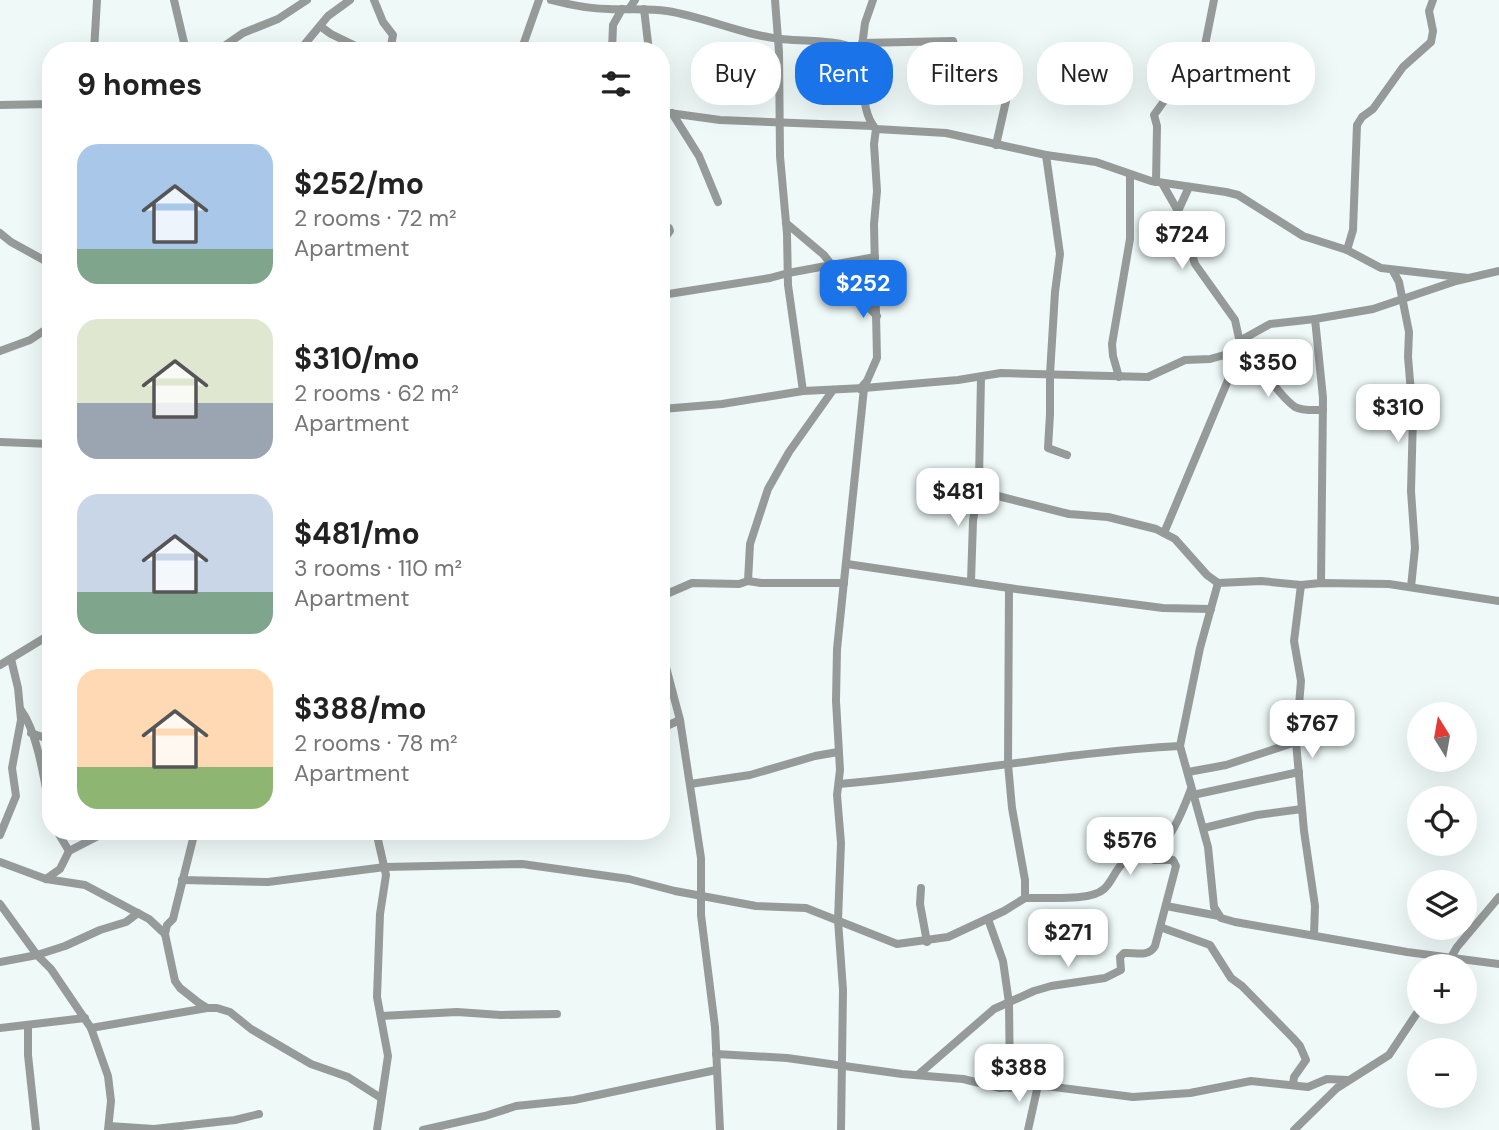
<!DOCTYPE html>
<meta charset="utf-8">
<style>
body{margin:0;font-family:"DM Sans",sans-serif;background:#f2f2f2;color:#222;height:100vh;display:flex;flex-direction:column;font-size:26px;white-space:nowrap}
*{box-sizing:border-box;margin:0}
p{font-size:23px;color:#767676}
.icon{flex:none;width:38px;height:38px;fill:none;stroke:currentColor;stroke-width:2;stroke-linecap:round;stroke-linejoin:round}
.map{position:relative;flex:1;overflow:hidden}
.side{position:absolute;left:42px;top:42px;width:628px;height:798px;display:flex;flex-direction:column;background:#fff;border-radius:28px;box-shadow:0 7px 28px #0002}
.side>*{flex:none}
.hud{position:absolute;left:691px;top:42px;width:665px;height:63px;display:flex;gap:14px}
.needle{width:46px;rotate:349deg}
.controls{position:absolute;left:1407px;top:702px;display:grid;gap:14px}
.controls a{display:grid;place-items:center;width:70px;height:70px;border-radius:50%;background:#fff;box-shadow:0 7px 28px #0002;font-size:35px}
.price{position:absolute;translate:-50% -60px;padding:0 16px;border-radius:14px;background:#fff;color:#222;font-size:23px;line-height:46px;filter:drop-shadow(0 2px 4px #0008)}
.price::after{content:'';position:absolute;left:50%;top:42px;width:21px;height:16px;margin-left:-10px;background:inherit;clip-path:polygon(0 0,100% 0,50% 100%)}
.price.active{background:#1a73e8;color:#fff}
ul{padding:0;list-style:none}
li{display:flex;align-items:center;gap:21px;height:175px;padding:0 35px}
li span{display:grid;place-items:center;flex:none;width:196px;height:140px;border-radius:21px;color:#555}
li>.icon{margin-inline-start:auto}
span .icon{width:84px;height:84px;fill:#fffc;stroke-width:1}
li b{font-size:30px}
h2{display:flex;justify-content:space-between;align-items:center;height:84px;padding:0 35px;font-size:30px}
.pill{padding:0 24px;border-radius:28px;background:#fff;box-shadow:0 7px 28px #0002;font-size:24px;line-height:63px}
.pill.active{background:#1a73e8;color:#fff}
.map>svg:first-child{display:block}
</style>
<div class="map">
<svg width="1499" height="1130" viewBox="0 0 1499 1130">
<rect width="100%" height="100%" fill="#eef9f8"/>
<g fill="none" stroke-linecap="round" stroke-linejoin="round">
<!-- minor -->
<g stroke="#969b9a" stroke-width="8">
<polyline points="174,0 186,51"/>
<polyline points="374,0 383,22 393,35 390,51"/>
<path d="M551,0c19,5 38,9 58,9 19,1 39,-1 58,2 39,6 75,24 114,28 16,2 62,1 73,10 13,10 3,61 22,80l70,4 100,22 50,7 55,19 75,11 12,3 65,41 44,14 34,18 87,10"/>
<polyline points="775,0 779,52 780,156 787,234 788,285 803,391"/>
<polyline points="629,9 635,0"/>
<polyline points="644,9 649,51"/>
<polyline points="320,26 331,34 366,51"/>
<polyline points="862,43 953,41 958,58 982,59 987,67 999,72 1008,92 996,145"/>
<polyline points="862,46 865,23 873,0"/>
<polyline points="94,51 97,0"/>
<polyline points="217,51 243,33 278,19 307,0"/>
<polyline points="299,51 328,16 350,0"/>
<polyline points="521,51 539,0"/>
<polyline points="612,51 613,25 622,9"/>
<polyline points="0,105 51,104"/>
<polyline points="662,112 720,120 873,126"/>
<polyline points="672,113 699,156 718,202"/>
<polyline points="1046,155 1060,254 1055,292 1050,374"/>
<polyline points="1156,182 1157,126 1154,115 1167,97 1192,80 1200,70 1214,0"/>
<polyline points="1162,183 1178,211 1195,264 1235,320 1240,343 1231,373 1164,533"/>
<polyline points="1178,211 1189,187"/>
<polyline points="662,223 669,228 670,231 662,242"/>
<polyline points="786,223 824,255 850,289 877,316"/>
<polyline points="0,233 11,242 51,264"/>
<polyline points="1347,250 1353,230 1357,125 1362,117 1373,109 1403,67 1431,42 1433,31 1429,11 1433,0"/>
<polyline points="1393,271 1399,282 1409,332 1408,357 1413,416 1411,491 1415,548 1411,587"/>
<polyline points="662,295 770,278 788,273 875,257"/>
<polyline points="1315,319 1323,398 1321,583"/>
<path d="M1243,339c10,18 36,57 52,68 7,4 19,3 28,3"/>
<polyline points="0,351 30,340 51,326"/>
<polyline points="1050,374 1050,414 1048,448 1067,455"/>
<polyline points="981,377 979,480 988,491 998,496 1069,514 1108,517 1156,529 1175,539 1207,575 1218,583 1261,581 1301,585 1321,583 1389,584 1499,601"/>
<polyline points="1119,377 1113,356 1112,344 1130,239 1130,175"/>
<polyline points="860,389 867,381 877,358 874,224 877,191 874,144 876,129"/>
<polyline points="662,409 722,404 803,391 864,388 958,380 1001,373 1148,377 1185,360 1210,359 1228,354 1243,339 1270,324 1315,319 1373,309 1456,281 1499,271"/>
<polyline points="0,442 51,444"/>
<polyline points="847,564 1009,588 1163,608 1211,609"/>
<polyline points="748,581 761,583 844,583"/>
<polyline points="971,581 973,521 979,480"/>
<polyline points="1218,583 1200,648 1180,746 1208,847 1214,907 1221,918 1235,922 1407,952 1499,964"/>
<polyline points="1301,585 1294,641 1301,681 1296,742 1304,831 1315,906 1314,934"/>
<polyline points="662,596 692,583 739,584 748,581 750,544 768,489 789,452 833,390"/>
<polyline points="662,652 680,720 701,858 701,915 715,1027 720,1130"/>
<polyline points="0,665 51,634"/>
<path d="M21,710c18,25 24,76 30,106"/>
<polyline points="662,728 680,720"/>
<polyline points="31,733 51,740"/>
<polyline points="1188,772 1226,765 1296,742"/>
<polyline points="690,784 750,775 815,756 838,752"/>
<path d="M839,784c114,-9 227,-32 341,-38"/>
<polyline points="1193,795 1299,772"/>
<polyline points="1204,828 1257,815 1302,809"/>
<polyline points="57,831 69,851"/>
<polyline points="376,831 386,875 380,914 377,997 388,1056 377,1130"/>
<polyline points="0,835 16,796 12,768 21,720 18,688 11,659"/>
<polyline points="0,862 46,879 85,885 149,919 165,934 175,981 180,988 199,1003 207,1008 217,1008 230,1012 251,1029 311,1064 348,1077 381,1098"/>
<polyline points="46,879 60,869 69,851 108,831"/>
<polyline points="182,880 268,882 385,867 522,864 629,879 675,891 756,906 806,908 897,944 948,937 1004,911 1025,898 1025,880 1012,808 1008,764 1009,588"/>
<polyline points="921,888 920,904 927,942"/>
<path d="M1025,898c19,-1 65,4 79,-9 8,-7 11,-19 19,-26 8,-8 20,-7 29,-11 19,-9 32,-45 39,-63"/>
<polyline points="0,904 37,955 51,969 91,1028 108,1076 111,1101 108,1130"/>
<polyline points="1166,906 1219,916"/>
<polyline points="988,919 1003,961 1009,1003 1010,1088"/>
<polyline points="1160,927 1210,945 1231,978 1242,986 1293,1038 1300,1046 1306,1060 1294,1077 1293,1085"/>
<polyline points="165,934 167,925 173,919 195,831"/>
<polyline points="0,962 37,955 65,946 100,930 126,922 138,913"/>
<polyline points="1446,966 1457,947 1499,897"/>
<polyline points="381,1016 457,1012 501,1015 557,1014"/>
<polyline points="28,1025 28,1055 36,1130"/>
<polyline points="0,1028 85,1018"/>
<polyline points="91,1028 207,1008"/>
<polyline points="716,1054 787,1058 902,1074 963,1079 1000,1088 1038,1085 1133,1097 1190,1093 1251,1081 1308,1087 1327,1079 1348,1080"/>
<path d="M919,1074l75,-65 40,-18 17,-5 54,-8 16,-8 -1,-13 4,-4c11,-1 24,5 31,-7l21,-80 -3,-6h-19l-4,-7"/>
<polyline points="109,1126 154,1129 235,1120 259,1114"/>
<polyline points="423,1130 485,1116 516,1106 574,1100 716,1070"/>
<polyline points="841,1130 843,990 838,920 841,843 837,795 840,770 836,701 837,649 864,388"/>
<polyline points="1028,1130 1038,1085"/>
<polyline points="1294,1130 1337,1088 1389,1055 1419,1010"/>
</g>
</g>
</svg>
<div class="controls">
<a><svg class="needle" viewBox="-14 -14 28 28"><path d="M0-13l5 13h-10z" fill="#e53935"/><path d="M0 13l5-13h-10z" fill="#767676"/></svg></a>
<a><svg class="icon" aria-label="locate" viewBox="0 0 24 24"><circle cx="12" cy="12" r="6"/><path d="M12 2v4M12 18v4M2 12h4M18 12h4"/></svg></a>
<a><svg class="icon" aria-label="layers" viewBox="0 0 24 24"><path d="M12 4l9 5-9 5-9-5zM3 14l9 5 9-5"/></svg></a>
<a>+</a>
<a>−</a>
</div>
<b class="price" style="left:1182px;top:271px">$724</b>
<b class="price active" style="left:863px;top:320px">$252</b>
<b class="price" style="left:1268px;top:399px">$350</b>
<b class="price" style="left:1398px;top:444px">$310</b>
<b class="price" style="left:958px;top:528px">$481</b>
<b class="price" style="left:1312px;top:760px">$767</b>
<b class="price" style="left:1130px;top:877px">$576</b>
<b class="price" style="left:1068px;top:969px">$271</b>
<b class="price" style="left:1019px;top:1104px">$388</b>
<div class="hud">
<a class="pill">Buy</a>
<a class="pill active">Rent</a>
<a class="pill">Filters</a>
<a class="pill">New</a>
<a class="pill">Apartment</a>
</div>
<section class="side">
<h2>9 homes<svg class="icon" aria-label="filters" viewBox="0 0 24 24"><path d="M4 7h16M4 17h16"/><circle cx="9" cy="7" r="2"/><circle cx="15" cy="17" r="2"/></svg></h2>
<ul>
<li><span style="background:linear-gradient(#a9c7e8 75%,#7fa58c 0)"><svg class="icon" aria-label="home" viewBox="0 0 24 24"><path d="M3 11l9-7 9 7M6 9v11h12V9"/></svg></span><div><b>$252/mo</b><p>2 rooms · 72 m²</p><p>Apartment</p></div></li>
<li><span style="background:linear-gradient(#dfe7d0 60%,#9aa5b1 0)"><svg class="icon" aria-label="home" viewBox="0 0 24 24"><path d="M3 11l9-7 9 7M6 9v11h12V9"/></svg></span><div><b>$310/mo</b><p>2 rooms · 62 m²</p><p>Apartment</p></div></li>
<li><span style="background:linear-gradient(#c9d6e8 70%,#7fa58c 0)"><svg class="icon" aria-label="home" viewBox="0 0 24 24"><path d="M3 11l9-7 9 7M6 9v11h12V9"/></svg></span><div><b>$481/mo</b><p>3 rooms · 110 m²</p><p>Apartment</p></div></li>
<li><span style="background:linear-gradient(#ffd9b3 70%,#8fb573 0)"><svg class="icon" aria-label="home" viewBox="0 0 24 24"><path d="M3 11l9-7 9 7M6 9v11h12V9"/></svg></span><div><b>$388/mo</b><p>2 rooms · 78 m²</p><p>Apartment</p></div></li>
</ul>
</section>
</div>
